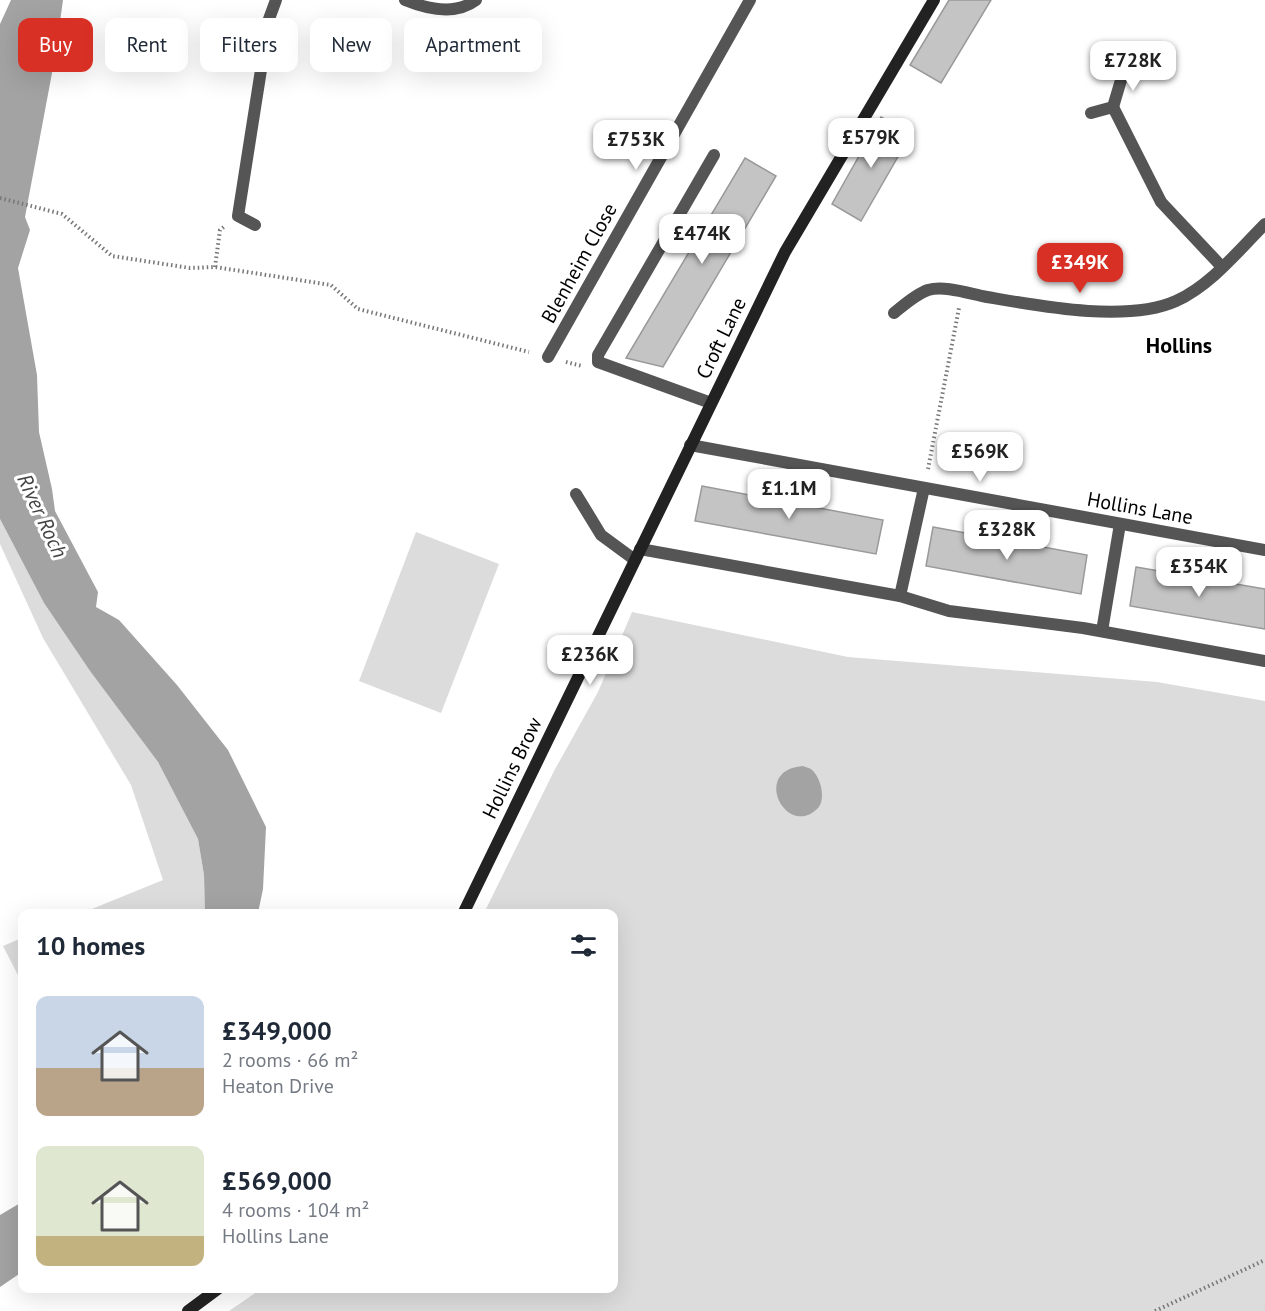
<!DOCTYPE html>
<meta charset="utf-8">
<style>
body{margin:0;font-family:"PT Sans",sans-serif;background:#f6f6f7;color:#1f2937;height:100vh;display:flex;flex-direction:column;font-size:22px;white-space:nowrap}
*{box-sizing:border-box;margin:0}
p{font-size:20px;color:#747a83}
.icon{flex:none;width:33px;height:33px;fill:none;stroke:currentColor;stroke-width:2;stroke-linecap:round;stroke-linejoin:round}
.map{position:relative;flex:1;overflow:hidden}
.sheet{position:absolute;left:18px;top:909px;width:600px;height:384px;display:flex;flex-direction:column;background:#fff;border-radius:12px;box-shadow:0 6px 24px #0002}
.sheet>*{flex:none}
.hud{position:absolute;left:18px;top:18px;width:600px;height:54px;display:flex;gap:12px}
.price{position:absolute;translate:-50% -51px;padding:0 14px;border-radius:12px;background:#fff;color:#222;font-size:20px;line-height:39px;filter:drop-shadow(0 2px 3px #0008)}
.price::after{content:'';position:absolute;left:50%;top:36px;width:18px;height:14px;margin-left:-9px;background:inherit;clip-path:polygon(0 0,100% 0,50% 100%)}
.price.current{background:#d93025;color:#fff}
ul{padding:0;list-style:none}
li{display:flex;align-items:center;gap:18px;height:150px;padding:0 18px}
li span{display:grid;place-items:center;flex:none;width:168px;height:120px;border-radius:12px;color:#555}
li>.icon{margin-inline-start:auto}
span .icon{width:72px;height:72px;fill:#fffc;stroke-width:1}
li b{font-size:26px}
h2{display:flex;justify-content:space-between;align-items:center;height:72px;padding:0 18px;font-size:26px}
.pill{padding:0 21px;border-radius:12px;background:#fff;box-shadow:0 6px 24px #0002;font-size:21px;line-height:54px}
.pill.current{background:#d93025;color:#fff}
.map>svg:first-child{display:block}
</style>
<div class="map">
<svg width="1265" height="1311" viewBox="0 0 1265 1311">
<rect width="100%" height="100%" fill="#fff"/>
<!-- green -->
<g fill="#dcdcdc">
<polygon points="0,519 44,603 90,671 158,762 198,839 204,875 205,913 82,913 163,880 131,785 43,638 0,544"/>
<polygon points="416,532 499,564 441,713 359,681"/>
<polygon points="632,612 848,657 1157,682 1265,701 1265,1311 229,1311 261,1289 614,1288 614,914 484,913 554,771 598,692"/>
<polygon points="22,938 22,983 3,946"/>
</g>
<!-- water -->
<g fill="#a3a3a3">
<polygon points="11,0 63,0 55,57 25,217 30,230 18,268 37,375 39,432 52,489 55,511 98,592 96,607 119,620 177,685 228,750 266,827 263,889 258,913 205,913 204,875 198,839 158,762 90,671 44,603 0,519 0,24"/>
<path d="M803,766c0,0 8,3 8,3 10,8 15,30 7,39 -31,32 -68,-38 -15,-42z"/>
<polygon points="22,1202 22,1272 0,1287 0,1215"/>
</g>
<!-- building -->
<g fill="#c4c4c4" stroke="#999" stroke-width="1.5">
<polygon points="949,0 991,0 941,83 910,65"/>
<polygon points="881,117 911,134 861,221 832,204"/>
<polygon points="745,158 776,176 663,367 626,358"/>
<polygon points="702,486 883,520 876,554 695,521"/>
<polygon points="933,527 1087,555 1081,594 926,566"/>
<polygon points="1136,567 1265,589 1265,629 1130,606"/>
</g>
<g fill="none" stroke-linecap="round" stroke-linejoin="round">
<!-- path -->
<g stroke="#777" stroke-width="4" stroke-dasharray="1.5 3" stroke-linecap="butt">
<polyline points="0,198 62,214 112,256 190,268 215,267 331,285 358,309 529,352"/>
<polyline points="215,267 220,230 225,226"/>
<polyline points="566,362 582,366"/>
<polyline points="928,469 959,308"/>
<polyline points="1155,1311 1265,1260"/>
</g>
<!-- lane -->
<g stroke="#555" stroke-width="12">
<polyline points="711,403 598,362 598,355 714,155"/>
<polyline points="576,494 601,535 635,560"/>
<polyline points="640,549 900,596 949,611 1083,628 1265,661"/>
<polyline points="900,596 924,488"/>
<polyline points="1102,631 1120,524"/>
</g>
<!-- street -->
<g stroke="#555" stroke-width="12">
<path d="M405,0c22,9 50,16 71,0"/>
<polyline points="1113,107 1124,70"/>
<polyline points="1091,113 1113,107 1161,202 1222,267"/>
<polyline points="255,225 238,216 269,19 276,0"/>
<path d="M894,313c10,-8 22,-19 34,-23 17,-5 42,4 59,7 52,9 140,26 189,4 35,-16 62,-50 89,-77"/>
<polyline points="548,357 750,0"/>
<polyline points="690,445 1265,550"/>
</g>
<!-- secondary -->
<g stroke="#222" stroke-width="12">
<polyline points="463,914 785,252 934,0"/>
<polyline points="188,1311 219,1288"/>
</g>
</g>
<g text-anchor="middle" stroke-width="6" stroke-linejoin="round" paint-order="stroke">
<!-- street labels -->
<g font-size="20" fill="#000" stroke="#fff">
<text transform="translate(579 263) rotate(-61)" y="7">Blenheim Close</text>
<text transform="translate(721 338) rotate(-64)" y="7">Croft Lane</text>
<text transform="translate(1140 508) rotate(10)" y="7">Hollins Lane</text>
<text transform="translate(512 768) rotate(-64)" y="7">Hollins Brow</text>
</g>
<!-- water labels -->
<g font-size="21" font-style="italic" fill="#444" stroke="#fff">
<text transform="translate(42 516) rotate(65)" y="7">River Roch</text>
</g>
<!-- quarter labels -->
<g font-size="22" font-weight="bold" fill="#000" stroke="#fff">
<text x="1179" y="353">Hollins</text>
</g>
</g>
</svg>
<b class="price" style="left:1133px;top:92px">£728K</b>
<b class="price" style="left:871px;top:169px">£579K</b>
<b class="price" style="left:636px;top:171px">£753K</b>
<b class="price" style="left:702px;top:265px">£474K</b>
<b class="price current" style="left:1080px;top:294px">£349K</b>
<b class="price" style="left:980px;top:483px">£569K</b>
<b class="price" style="left:789px;top:520px">£1.1M</b>
<b class="price" style="left:1007px;top:561px">£328K</b>
<b class="price" style="left:1199px;top:598px">£354K</b>
<b class="price" style="left:590px;top:686px">£236K</b>
<div class="hud">
<a class="pill current">Buy</a>
<a class="pill">Rent</a>
<a class="pill">Filters</a>
<a class="pill">New</a>
<a class="pill">Apartment</a>
</div>
<section class="sheet">
<h2>10 homes<svg class="icon" aria-label="filters" viewBox="0 0 24 24"><path d="M4 7h16M4 17h16"/><circle cx="9" cy="7" r="2"/><circle cx="15" cy="17" r="2"/></svg></h2>
<ul>
<li><span style="background:linear-gradient(#c9d6e8 60%,#b9a48a 0)"><svg class="icon" aria-label="home" viewBox="0 0 24 24"><path d="M3 11l9-7 9 7M6 9v11h12V9"/></svg></span><div><b>£349,000</b><p>2 rooms · 66 m²</p><p>Heaton Drive</p></div></li>
<li><span style="background:linear-gradient(#dfe7d0 75%,#c2b280 0)"><svg class="icon" aria-label="home" viewBox="0 0 24 24"><path d="M3 11l9-7 9 7M6 9v11h12V9"/></svg></span><div><b>£569,000</b><p>4 rooms · 104 m²</p><p>Hollins Lane</p></div></li>
</ul>
</section>
</div>
